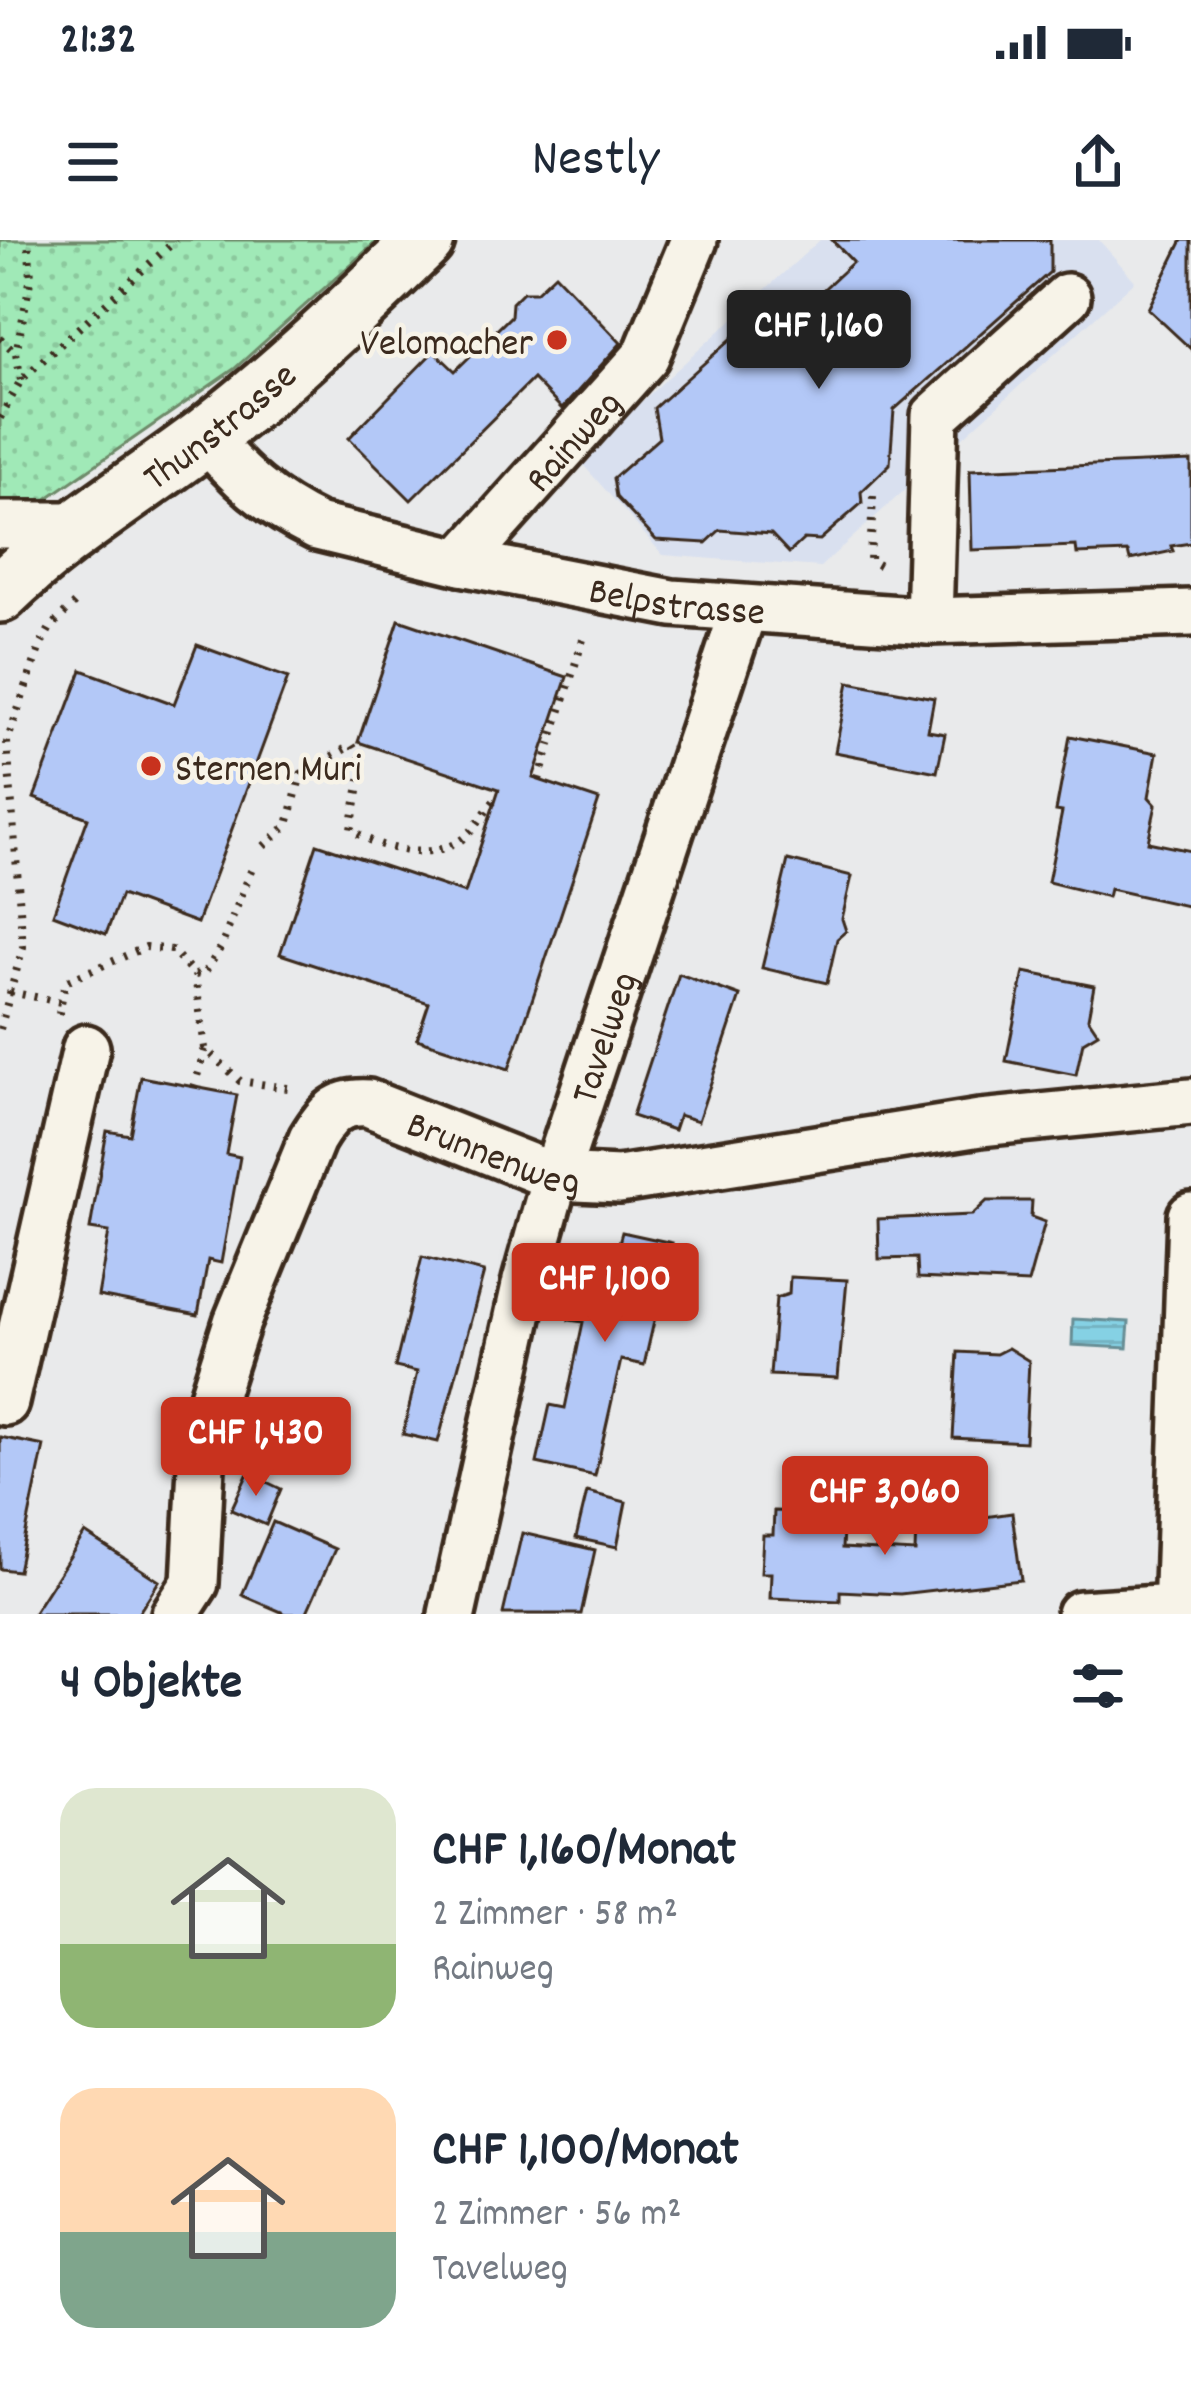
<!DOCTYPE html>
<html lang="de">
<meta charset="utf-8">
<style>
body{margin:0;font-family:Dekko,sans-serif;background:#f6f6f7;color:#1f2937;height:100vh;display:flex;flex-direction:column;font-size:45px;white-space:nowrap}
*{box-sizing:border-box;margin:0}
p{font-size:39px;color:#747a83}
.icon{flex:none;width:66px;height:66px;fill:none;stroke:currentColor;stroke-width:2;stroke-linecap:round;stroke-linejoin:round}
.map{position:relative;height:1374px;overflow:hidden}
.drawer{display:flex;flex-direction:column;background:#fff;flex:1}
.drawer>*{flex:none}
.price{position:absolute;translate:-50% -102px;padding:0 27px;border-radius:12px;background:#c8321e;color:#fff;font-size:39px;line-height:78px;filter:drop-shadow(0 3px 6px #0008)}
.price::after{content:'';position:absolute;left:50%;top:72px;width:36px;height:27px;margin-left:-18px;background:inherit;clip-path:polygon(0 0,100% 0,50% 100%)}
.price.on{background:#222;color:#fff}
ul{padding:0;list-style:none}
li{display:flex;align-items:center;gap:36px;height:300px;padding:0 60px}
li span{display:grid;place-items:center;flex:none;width:336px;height:240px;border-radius:36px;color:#555}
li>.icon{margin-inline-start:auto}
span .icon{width:144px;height:144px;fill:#fffc;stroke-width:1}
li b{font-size:51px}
h2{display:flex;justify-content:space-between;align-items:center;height:144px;padding:0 60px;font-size:51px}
.status{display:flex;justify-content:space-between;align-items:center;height:84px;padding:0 60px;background:#fff;direction:ltr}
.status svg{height:33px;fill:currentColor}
header{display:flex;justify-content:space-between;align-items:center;height:156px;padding:0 60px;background:#fff;font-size:54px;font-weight:600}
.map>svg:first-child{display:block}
</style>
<div class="status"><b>21:32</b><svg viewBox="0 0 49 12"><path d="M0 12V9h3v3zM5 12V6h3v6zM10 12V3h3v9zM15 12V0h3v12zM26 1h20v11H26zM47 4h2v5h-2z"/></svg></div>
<header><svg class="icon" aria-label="menu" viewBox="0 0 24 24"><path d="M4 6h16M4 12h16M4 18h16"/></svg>Nestly<svg class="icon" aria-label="share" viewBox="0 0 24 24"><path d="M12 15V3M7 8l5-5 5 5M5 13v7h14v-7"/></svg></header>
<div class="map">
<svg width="1191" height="1374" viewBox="0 0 1191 1374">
<defs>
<pattern id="grass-dots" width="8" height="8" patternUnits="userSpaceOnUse" patternTransform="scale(3)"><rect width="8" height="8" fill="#a0e9b7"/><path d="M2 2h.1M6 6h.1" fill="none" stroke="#8bc89d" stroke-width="1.8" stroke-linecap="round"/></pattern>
<pattern id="water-rules" width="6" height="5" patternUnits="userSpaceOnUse" patternTransform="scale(3)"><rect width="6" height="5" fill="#85d1e4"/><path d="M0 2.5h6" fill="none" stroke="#74b4c3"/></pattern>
</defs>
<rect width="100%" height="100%" fill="#e9eaeb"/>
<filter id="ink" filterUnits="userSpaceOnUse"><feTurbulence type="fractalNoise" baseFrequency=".00833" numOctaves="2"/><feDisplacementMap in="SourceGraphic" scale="24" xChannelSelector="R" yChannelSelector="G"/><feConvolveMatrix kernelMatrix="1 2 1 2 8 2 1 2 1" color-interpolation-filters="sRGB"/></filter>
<g filter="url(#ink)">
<!-- built -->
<polygon fill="#d9e0ef" points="820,0 1099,0 1135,41 820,327 663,315 578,219"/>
<!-- grass -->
<polygon fill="url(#grass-dots)" stroke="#6e8a6a" stroke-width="3" points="0,0 378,0 234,129 0,291"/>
<!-- water -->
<polygon fill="url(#water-rules)" stroke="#678e95" stroke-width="3" points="1073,1079 1129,1082 1127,1108 1072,1105"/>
<!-- building -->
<g fill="#b3c8f7" stroke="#3b2a1e" stroke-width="3">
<polygon points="832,0 1050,0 1050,32 894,170 890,224 861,252 862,263 820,300 804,299 789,313 771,294 720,290 706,303 656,300 616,257 613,238 659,198 654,168 758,75 776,93 853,22"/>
<polygon points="1182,0 1191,0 1191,109 1148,69"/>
<polygon points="555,34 621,103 562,169 533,139 411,260 349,198 434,111 455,131 511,76 512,63 523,52 536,52"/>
<polygon points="1191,221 1191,303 1171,306 1173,311 1130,320 1128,312 1077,314 1076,306 972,310 970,230"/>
<polygon points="399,380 567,437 533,538 599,560 509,829 417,799 429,763 280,714 317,604 465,653 499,549 358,502"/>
<polygon points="197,405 288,438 197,683 121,655 106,694 53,674 88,578 34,558 82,430 174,464"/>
<polygon points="849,442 934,458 928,491 945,494 937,532 835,512"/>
<polygon points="1070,496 1157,513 1149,557 1156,565 1148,602 1191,611 1191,667 1110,649 1108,657 1048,642 1062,572 1056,571"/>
<polygon points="788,620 852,636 842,679 846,691 837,699 827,743 762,728"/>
<polygon points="1024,732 1094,746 1088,778 1098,793 1083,802 1076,835 1006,821"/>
<polygon points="679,734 740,756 698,881 679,875 674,890 632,876"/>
<polygon points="141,837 237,855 226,914 240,917 221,1023 208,1020 198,1075 98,1056 109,992 90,989 107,891 130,895"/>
<polygon points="987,961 1032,961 1031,977 1045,982 1028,1043 918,1038 917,1018 879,1019 878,979 972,975"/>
<polygon points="622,992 672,1003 644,1125 621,1120 595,1236 537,1223 550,1165 565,1168 583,1082 569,1080 581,1025 586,1026 590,1005 617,1010"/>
<polygon points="422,1017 484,1032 438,1202 403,1194 417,1132 395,1127"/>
<polygon points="790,1037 847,1040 838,1138 770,1135 776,1058 789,1054"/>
<polygon points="1008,1108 1029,1121 1025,1202 953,1198 958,1112 996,1114"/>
<polygon points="0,1197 44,1206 18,1331 0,1329"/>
<polygon points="248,1233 281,1249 266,1285 231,1270"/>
<polygon points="587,1252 626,1262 617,1307 576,1298"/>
<polygon points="774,1271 844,1274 842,1308 915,1312 916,1287 1012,1273 1021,1340 900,1354 840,1351 840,1361 770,1358 771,1333 761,1333 763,1295 773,1295"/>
<polygon points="273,1282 335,1309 306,1374 286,1374 242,1355"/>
<polygon points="85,1293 159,1341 138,1374 33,1374"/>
<polygon points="522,1293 595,1310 581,1374 503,1374"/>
</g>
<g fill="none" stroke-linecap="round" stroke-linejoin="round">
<!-- minor casing -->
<g stroke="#3b2a1e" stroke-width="54">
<g id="minor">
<path id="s1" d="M206,196c32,41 64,68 111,91l144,35 211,41 257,18 262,-8"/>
<polyline points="0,285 81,285"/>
<path id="s2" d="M461,322l185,-206 48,-116"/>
<polyline points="929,381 935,176 1067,57"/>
<polyline points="0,1161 5,1162 86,808"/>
<path id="s3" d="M175,1374l20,-31 8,-155 34,-106 75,-183c15,-25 26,-38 56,-36l187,74 64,3 361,-57 211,-21"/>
<path id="s4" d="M452,1374l74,-333 29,-104 189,-568"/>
<polyline points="1080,1374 1191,1367"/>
<polyline points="1177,1374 1191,976"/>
</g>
</g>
<!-- major casing -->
<g stroke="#3b2a1e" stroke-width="66">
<g id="major">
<path id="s5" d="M0,353c62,-60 136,-104 205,-156 78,-60 150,-129 220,-197"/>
</g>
</g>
<!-- path -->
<g stroke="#3b2a1e" stroke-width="8" stroke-dasharray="3 9" stroke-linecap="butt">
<polyline points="0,98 16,113"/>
<polyline points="21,140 16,113 31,37 28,0"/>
<polyline points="0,178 21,140 176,0"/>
<polyline points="873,256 870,320 882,327"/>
<polyline points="539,540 585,393"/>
<path d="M264,606l24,-21 13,-51 51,-29 11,18 -12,66c29,22 85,34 115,7 12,-10 19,-26 30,-37"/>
<polyline points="195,735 205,733 221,707 253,626"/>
<polyline points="10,752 61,762"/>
<polyline points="59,774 65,742 146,707 172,710 195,735 205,808 240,841 294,849"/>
<polyline points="0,789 23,707 7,502 40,406 50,388 80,358"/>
<polyline points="194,847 205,808"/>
</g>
<!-- minor -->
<use href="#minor" stroke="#f7f3e8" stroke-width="45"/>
<!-- major -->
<use href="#major" stroke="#f7f3e8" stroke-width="57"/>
</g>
</g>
<!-- markers -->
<g fill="#c8321e" stroke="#f7f3e8" stroke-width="4.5">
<circle cx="557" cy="100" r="12"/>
<circle cx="151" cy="526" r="12"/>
</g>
<g text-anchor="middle" stroke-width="9" stroke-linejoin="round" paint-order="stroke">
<!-- poi labels -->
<g font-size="39" fill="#3b2a1e" stroke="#f7f3e8" text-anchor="end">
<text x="533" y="114">Velomacher</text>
<text x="175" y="540" text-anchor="start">Sternen Muri</text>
</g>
<!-- street labels -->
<g font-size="39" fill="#3b2a1e" stroke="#f7f3e8">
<text dy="14" stroke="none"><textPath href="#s5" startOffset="276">Thunstrasse</textPath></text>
<text dy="14" stroke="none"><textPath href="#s2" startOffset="165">Rainweg</textPath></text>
<text dy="14" stroke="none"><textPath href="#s1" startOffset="513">Belpstrasse</textPath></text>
<text dy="14" stroke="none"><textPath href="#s4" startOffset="597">Tavelweg</textPath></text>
<text dy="14" stroke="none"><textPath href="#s3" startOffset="708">Brunnenweg</textPath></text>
</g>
</g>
</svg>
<b class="price on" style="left:819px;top:152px">CHF 1,160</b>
<b class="price" style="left:605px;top:1105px">CHF 1,100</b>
<b class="price" style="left:256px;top:1259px">CHF 1,430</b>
<b class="price" style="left:885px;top:1318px">CHF 3,060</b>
</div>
<section class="drawer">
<h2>4 Objekte<svg class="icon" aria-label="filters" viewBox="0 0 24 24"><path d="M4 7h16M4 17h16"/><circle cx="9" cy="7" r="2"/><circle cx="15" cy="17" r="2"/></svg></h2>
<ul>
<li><span style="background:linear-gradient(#dfe7d0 65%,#8fb573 0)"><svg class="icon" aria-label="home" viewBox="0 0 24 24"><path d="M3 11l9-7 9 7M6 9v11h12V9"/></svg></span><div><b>CHF 1,160/Monat</b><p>2 Zimmer · 58 m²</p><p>Rainweg</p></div></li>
<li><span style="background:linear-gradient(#ffd9b3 60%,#7fa58c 0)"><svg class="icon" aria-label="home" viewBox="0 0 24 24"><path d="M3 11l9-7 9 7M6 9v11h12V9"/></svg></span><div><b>CHF 1,100/Monat</b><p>2 Zimmer · 56 m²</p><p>Tavelweg</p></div></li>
</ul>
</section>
